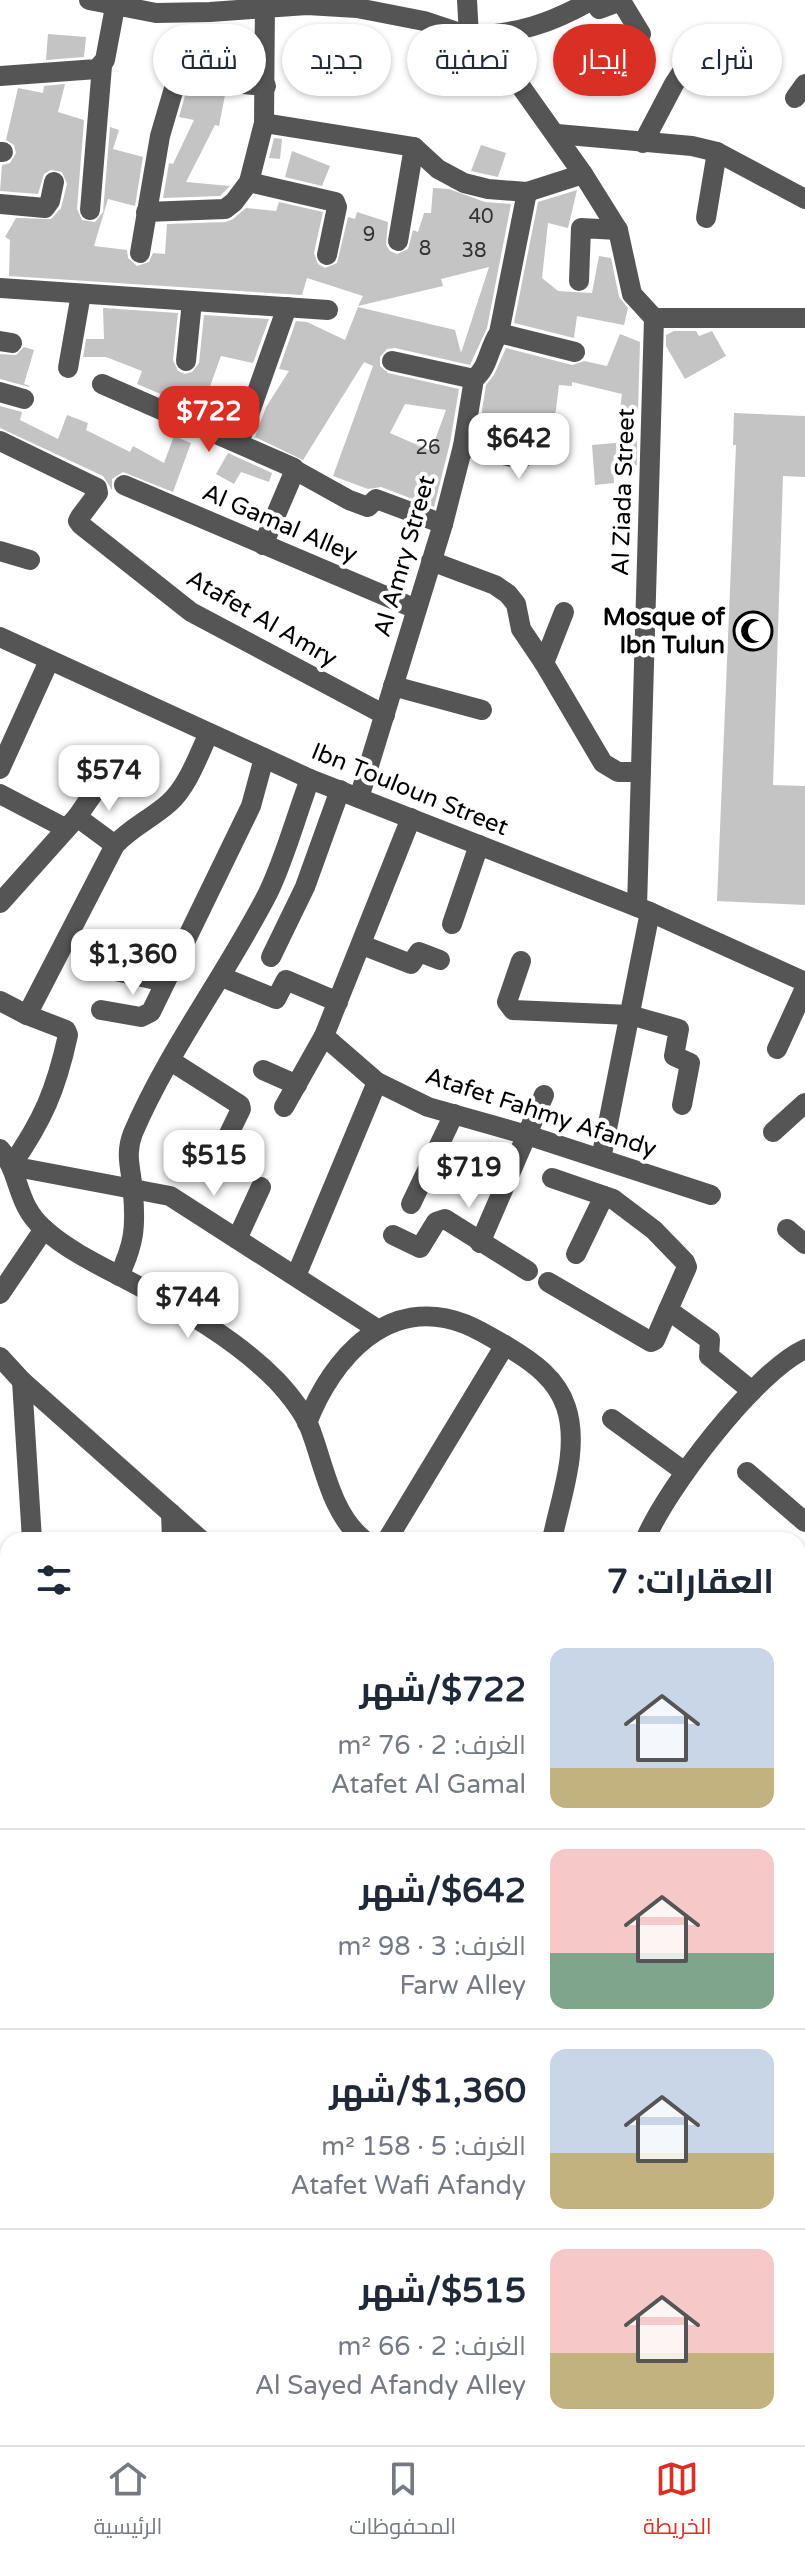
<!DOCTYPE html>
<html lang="ar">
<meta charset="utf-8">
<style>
body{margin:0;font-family:"Varela Round",Cairo,sans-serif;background:#f6f6f7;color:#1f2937;direction:rtl;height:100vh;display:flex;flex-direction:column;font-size:30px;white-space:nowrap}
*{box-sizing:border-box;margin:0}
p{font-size:26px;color:#747a83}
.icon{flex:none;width:44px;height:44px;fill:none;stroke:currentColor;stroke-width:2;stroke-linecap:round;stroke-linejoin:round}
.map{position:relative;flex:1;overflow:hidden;direction:ltr}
.side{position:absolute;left:0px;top:1532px;width:806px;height:914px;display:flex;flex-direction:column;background:#fff;border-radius:24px 24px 0 0;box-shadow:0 2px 6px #0004;direction:rtl}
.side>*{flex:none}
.top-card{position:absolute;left:24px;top:24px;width:758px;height:72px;direction:rtl;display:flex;gap:16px}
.price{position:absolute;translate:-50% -68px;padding:0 18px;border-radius:16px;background:#fff;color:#222;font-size:26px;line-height:52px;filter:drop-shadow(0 2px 4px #0008)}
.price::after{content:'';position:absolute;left:50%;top:48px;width:24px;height:18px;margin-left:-12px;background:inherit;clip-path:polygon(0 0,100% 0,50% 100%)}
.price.active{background:#d93025;color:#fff}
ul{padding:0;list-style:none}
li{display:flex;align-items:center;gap:24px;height:200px;padding:0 32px}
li+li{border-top:2px solid #e0e1e3}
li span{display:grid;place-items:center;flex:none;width:224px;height:160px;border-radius:16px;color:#555}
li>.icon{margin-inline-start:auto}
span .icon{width:96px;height:96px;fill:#fffc;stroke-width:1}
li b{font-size:34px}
h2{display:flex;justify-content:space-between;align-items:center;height:96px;padding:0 32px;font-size:34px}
.tag{padding:0 28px;border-radius:36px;background:#fff;box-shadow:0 2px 6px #0004;font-size:28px;line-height:72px}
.tag.active{background:#d93025;color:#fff}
.dock{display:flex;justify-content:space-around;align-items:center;height:112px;border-top:2px solid #e0e1e3;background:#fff;font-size:22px;color:#747a83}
.dock a{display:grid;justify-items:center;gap:4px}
.dock .active{color:#d93025}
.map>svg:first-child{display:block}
</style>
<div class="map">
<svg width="805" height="2445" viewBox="0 0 805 2445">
<rect width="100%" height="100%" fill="#fff"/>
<!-- building -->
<g fill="#c4c4c4" fill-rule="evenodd">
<polygon points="48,34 86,37 84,57 46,60"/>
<path d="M65,84l-7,28 26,8 -7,89 5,11 13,2 8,-10 7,-85 9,3 -6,19 30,8 -8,49 -27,-7 -14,47 33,4 1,8 9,8 12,-4 4,-9 12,1 2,-30 59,-2 7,-3 13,-11 30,3 3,-9 44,10 -9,41 4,11 7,4 12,-5 11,-46 7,2 2,-7 31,10 -2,23 4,6 7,3 11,-5 5,-19 5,2 6,-19h7l2,-25 16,1 36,13 26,2 -24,124 -17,37 -75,-17 -8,1 -7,8v9l8,7 71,16 -9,54 -16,64 -53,-20 -13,2 -35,-13 40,-110 -9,-4 -61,98 -48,-23 11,-30 23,-36 -10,-2 17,-48 11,1 38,18 13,-33 97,23 6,23 28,-86 -48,12 2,7 -85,20 5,-10 -56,-18 -5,17 -293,-19 1,-36 -5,-3 11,-19 35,1 10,-11 6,-24 -5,-12 -11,-2 -7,4 -6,20 -38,-3 2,-26 8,-2 6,-10 -2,-8 -8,-5 12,-52 25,5 1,-7zM405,404l41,6 -15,41 -41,-18z"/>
<polygon points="186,92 225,95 219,126 215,125 186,182 230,186 220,196 163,198 169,163 173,164 194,120 179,117"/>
<polygon points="274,138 282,139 280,159 269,158"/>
<polygon points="481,145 506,153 498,177 471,171"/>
<polygon points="292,151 330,166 322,186 285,177"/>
<polygon points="577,190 568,228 548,223 542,278 558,291 592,293 599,256 611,258 619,297 628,308 624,325 577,316 574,338 514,323 538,202"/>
<polygon points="103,308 178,313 173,360 178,371 185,374 192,372 199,363 204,315 269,319 253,363 221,356 201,411 137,384 142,371 106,357 83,357 86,339 104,339"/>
<polygon points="674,331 696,331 699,336 712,331 726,356 685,379 666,346 666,335"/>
<polygon points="620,334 640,342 638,411 620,409 622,394 572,382 572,386 559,385 554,425 542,424 534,419 525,422 504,419 502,441 478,436 486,385 494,375 506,348 572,365 584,361 607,366"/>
<polygon points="24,347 34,350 24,384 30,386 29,387 0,379 0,354 16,355"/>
<polygon points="0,406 22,412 20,420 58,439 67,415 88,423 86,430 130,452 133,446 164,463 174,436 191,443 173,492 123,472 112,479 112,490 103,476 0,428"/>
<polygon points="734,413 805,416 805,477 783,476 773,785 805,786 805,905 717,901 736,445 733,445"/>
<polygon points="637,441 637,465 613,467 614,483 595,485 592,445"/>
<polygon points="228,453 272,473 269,482 241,472 234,484 216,474"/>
</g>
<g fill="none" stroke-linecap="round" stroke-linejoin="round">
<!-- minor -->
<g stroke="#555" stroke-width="20">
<polyline points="89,0 156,13 210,12 307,5 357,8 424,21 469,36 490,51 509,70 583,174 618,230 632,294 654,318"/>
<path d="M467,0l2,36c48,-2 81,-12 123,-36"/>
<polyline points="593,0 599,9 621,1 641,34"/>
<polyline points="0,76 97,69 105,60 115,7"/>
<polyline points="795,98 805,84"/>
<polyline points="264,123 414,147 438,169 464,183 488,189 527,192 583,174"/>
<polyline points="557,134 692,146 717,152 805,199"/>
<polyline points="643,143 674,84 695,52"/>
<polyline points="0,152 3,152"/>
<polyline points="249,182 335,202 337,207 327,255"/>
<polyline points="0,204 45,208 50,201 54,182"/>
<polyline points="90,210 102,66"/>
<polyline points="146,212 225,209 234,202 249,182 264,123 265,0"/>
<polyline points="706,218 717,152"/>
<polyline points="398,241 414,147"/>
<polyline points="140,253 160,136 177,78 266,86"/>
<polyline points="579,281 581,228 618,230"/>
<polyline points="0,288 328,310"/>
<polyline points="654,318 805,318"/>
<polyline points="499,333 575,352"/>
<polyline points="0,341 12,343"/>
<polyline points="186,361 192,301"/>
<polyline points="392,361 474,379"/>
<polyline points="68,368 81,294"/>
<polyline points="102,384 294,468 295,470 263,545"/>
<polyline points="0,392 24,399"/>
<polyline points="0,441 97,488 98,493 80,517 78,521 81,525 191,612 385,715"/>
<polyline points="239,443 287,307"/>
<polyline points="463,446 521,459 527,454 532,432"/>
<polyline points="295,470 349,500 368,507 376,499 443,524"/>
<polyline points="124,485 416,609"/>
<polyline points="0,551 30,560"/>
<polyline points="431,561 495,585 508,594 516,604 521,629 544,663 603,763 618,772 641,772"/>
<polyline points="0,637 310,779 650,912 805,982"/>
<polyline points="544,663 564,612"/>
<polyline points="393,686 482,710"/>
<polyline points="0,769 49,661"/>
<polyline points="0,794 65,828"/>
<path d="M359,798l84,-274 20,-78 11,-67c15,-12 14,-30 25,-46l28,-141"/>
<polyline points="77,817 115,845"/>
<polyline points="0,903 77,817 97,788"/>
<polyline points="637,907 654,318"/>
<polyline points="452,924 479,845"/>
<polyline points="362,945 411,964 419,952 440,960"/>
<polyline points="271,957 305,887 340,790"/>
<polyline points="521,961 507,1002 513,1010 630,1015 679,1029 674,1056 690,1063 682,1105"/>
<polyline points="111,970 165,982"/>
<polyline points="222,977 276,999 286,980 338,1002"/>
<path d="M0,1001l27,14 39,15 2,5c-12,55 -25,85 -57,131l159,30 207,133"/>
<polyline points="101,1010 141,1017 151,1012 251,806 264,758"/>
<path d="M27,1015l88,-170c15,-17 36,-26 54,-42 19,-17 29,-47 40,-70"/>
<polyline points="324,1036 377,1082 428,1107 527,1135 711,1195"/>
<polyline points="777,1049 805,988"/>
<polyline points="171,1061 240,1105 241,1109 225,1142"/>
<polyline points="263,1070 297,1085"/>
<polyline points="284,1107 324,1036 411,818"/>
<polyline points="773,1132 805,1103"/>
<path d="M0,1149c21,24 15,54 43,79 25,23 58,38 88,54 51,27 105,57 146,99 12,13 25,29 32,45 15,37 21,87 55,114"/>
<polyline points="601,1159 650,912"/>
<polyline points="552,1178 613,1199 654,1230 685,1262 687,1267 668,1310 710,1340 709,1356 752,1391"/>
<polyline points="411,1204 454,1114"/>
<polyline points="787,1229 805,1244"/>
<polyline points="393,1235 420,1248 436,1222 445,1219 528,1271"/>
<polyline points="237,1239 261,1187"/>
<polyline points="480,1243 544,1095"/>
<polyline points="576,1254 604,1196"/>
<path d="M119,1276c15,-32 17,-48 14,-83 -1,-22 -9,-38 0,-60 36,-84 93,-158 135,-240 17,-35 28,-77 42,-114"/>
<polyline points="296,1276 377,1082"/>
<polyline points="548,1282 651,1342 655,1340 668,1310"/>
<polyline points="0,1294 44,1229"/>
<polyline points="0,1357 22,1381 201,1540"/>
<polyline points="22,1381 32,1540"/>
<polyline points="612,1419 685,1472"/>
<path d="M307,1423c25,-65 81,-129 158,-99 15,6 29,15 43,23 25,15 49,32 58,60 14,42 -6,92 -14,133"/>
<polyline points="747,1472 805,1522"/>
<polyline points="171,1513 172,1540"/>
<polyline points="387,1540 505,1345"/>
<path d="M645,1540c21,-51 111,-169 160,-191"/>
<polyline points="798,1605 805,1598"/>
<polyline points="798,1670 805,1680"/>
<polyline points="798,1777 805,1786"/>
<polyline points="0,1793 8,1793"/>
<polyline points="798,2035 805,2027"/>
<polyline points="798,2194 803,2212 798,2238"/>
<polyline points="0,2198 8,2197"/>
<polyline points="560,2438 565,2445"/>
<polyline points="726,2438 732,2445"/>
<polyline points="410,2445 418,2438"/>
</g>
</g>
<!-- icons -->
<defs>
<g id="mosque-ring" transform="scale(2)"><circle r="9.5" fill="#fff" stroke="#000" stroke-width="1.5"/><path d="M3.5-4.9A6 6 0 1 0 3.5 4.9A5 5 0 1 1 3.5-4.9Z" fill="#000"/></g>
</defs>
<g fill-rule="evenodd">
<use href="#mosque-ring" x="753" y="631"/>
</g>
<g text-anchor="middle" stroke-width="8" stroke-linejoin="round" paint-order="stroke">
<!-- number labels -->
<g font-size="20" fill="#313131">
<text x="481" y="223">40</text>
<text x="369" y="241">9</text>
<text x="425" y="255">8</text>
<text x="474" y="257">38</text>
<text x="428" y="454">26</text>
</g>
<!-- street labels -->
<g font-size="24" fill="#000" stroke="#fff">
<text transform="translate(623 492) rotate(-88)" y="8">Al Ziada Street</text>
<text transform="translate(280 523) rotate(23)" y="8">Al Gamal Alley</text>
<text transform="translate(404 556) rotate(-74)" y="8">Al Amry Street</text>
<text transform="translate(262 618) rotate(30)" y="8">Atafet Al Amry</text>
<text transform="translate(410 789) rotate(22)" y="8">Ibn Touloun Street</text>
<text transform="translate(541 1112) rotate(18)" y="8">Atafet Fahmy Afandy</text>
</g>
<!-- poi labels -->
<g font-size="24" font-weight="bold" fill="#000" stroke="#fff" text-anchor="end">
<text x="725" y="625">Mosque of<tspan x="725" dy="28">Ibn Tulun</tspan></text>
</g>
</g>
</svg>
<b class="price active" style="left:209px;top:454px">$722</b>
<b class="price" style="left:519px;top:481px">$642</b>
<b class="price" style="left:109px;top:813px">$574</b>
<b class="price" style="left:133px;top:997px">$1,360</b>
<b class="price" style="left:214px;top:1198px">$515</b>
<b class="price" style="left:469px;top:1210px">$719</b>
<b class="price" style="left:188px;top:1340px">$744</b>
<div class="top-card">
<a class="tag">شراء</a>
<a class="tag active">إيجار</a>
<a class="tag">تصفية</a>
<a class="tag">جديد</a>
<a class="tag">شقة</a>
</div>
<section class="side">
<h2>العقارات: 7<svg class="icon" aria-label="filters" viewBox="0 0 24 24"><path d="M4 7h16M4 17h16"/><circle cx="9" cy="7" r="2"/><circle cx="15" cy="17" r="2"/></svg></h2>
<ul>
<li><span style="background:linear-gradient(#c9d6e8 75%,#c2b280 0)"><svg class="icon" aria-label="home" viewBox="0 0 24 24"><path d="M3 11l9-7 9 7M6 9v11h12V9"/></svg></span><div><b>$722/شهر</b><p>الغرف: 2 · 76 m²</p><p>Atafet Al Gamal</p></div></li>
<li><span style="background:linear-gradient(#f6c9c9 65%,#7fa58c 0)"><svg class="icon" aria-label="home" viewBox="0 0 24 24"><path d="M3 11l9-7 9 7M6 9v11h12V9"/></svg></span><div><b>$642/شهر</b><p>الغرف: 3 · 98 m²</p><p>Farw Alley</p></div></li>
<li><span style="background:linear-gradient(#c9d6e8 65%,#c2b280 0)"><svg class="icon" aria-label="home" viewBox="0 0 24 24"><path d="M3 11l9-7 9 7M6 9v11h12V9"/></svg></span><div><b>$1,360/شهر</b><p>الغرف: 5 · 158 m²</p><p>Atafet Wafi Afandy</p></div></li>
<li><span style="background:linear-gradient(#f6c9c9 65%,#c2b280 0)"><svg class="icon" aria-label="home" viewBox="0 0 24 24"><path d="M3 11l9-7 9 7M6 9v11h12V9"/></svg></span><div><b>$515/شهر</b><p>الغرف: 2 · 66 m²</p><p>Al Sayed Afandy Alley</p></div></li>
</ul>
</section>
</div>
<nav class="dock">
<a class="active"><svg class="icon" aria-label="map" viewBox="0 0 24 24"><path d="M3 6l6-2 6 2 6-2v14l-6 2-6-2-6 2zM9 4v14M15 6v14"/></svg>الخريطة</a>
<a><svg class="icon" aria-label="saved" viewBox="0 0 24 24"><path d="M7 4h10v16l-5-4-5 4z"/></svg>المحفوظات</a>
<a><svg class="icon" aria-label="home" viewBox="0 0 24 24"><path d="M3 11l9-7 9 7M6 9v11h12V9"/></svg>الرئيسية</a>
</nav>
